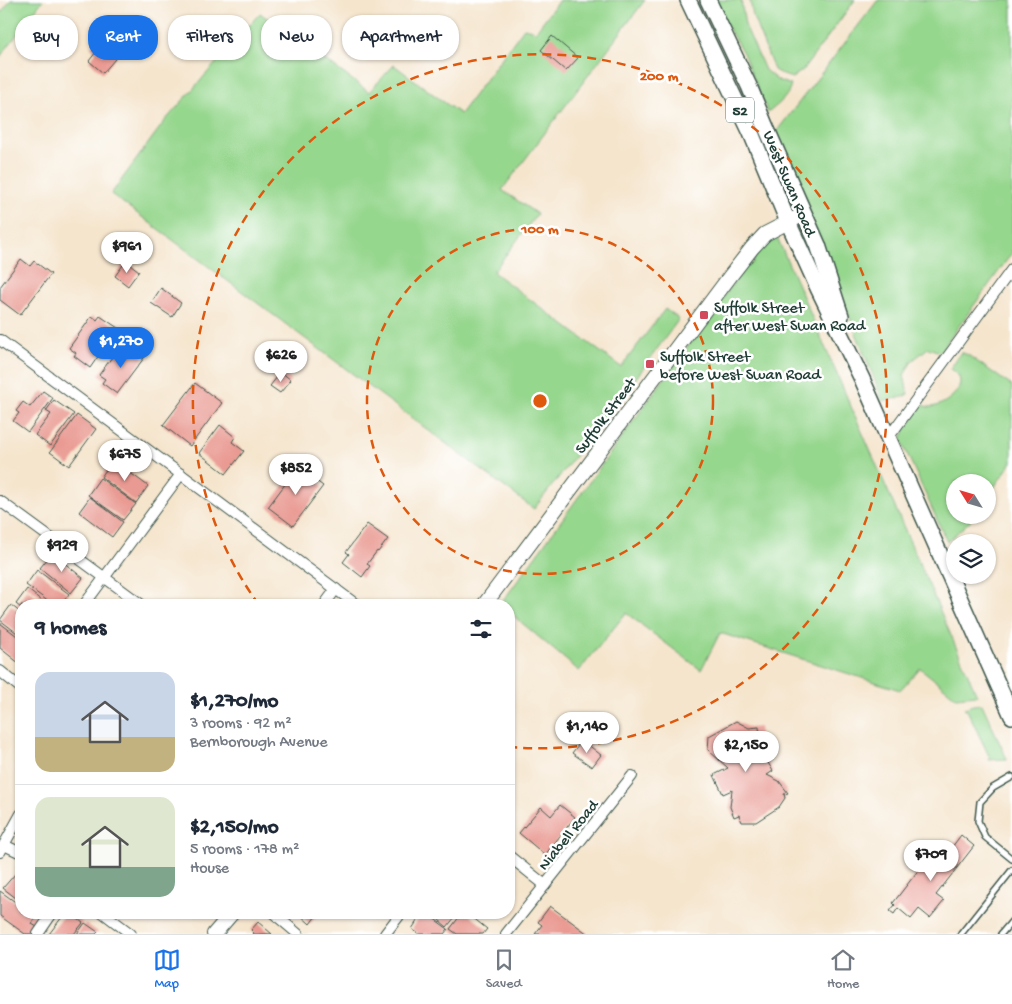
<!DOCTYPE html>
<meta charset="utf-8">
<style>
body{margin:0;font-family:"Gochi Hand",sans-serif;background:#f2f2f3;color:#1f2937;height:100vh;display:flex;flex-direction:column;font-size:19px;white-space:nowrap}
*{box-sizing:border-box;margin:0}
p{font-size:16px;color:#747a83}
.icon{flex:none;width:28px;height:28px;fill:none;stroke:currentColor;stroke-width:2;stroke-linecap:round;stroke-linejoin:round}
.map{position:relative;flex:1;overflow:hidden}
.details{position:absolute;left:15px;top:599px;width:500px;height:320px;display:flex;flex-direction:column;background:#fff;border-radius:20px;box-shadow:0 1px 4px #0004}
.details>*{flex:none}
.guide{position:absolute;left:15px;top:15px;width:500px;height:45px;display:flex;gap:10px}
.needle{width:32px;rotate:307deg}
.controls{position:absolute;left:946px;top:474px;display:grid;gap:10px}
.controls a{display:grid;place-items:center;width:50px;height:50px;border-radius:50%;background:#fff;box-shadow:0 1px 4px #0004;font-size:25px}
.price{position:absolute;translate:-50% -42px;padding:0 11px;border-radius:18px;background:#fff;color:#222;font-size:16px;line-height:32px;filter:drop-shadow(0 1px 2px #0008)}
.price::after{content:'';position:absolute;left:50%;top:30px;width:15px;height:11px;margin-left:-8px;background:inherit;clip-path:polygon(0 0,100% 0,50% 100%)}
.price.on{background:#1a73e8;color:#fff}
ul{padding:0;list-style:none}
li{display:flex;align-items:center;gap:15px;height:125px;padding:0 20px}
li+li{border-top:1px solid #e0e1e3}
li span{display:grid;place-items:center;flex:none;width:140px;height:100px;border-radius:15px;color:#555}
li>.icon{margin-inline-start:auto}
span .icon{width:60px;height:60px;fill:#fffc;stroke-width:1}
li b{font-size:21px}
h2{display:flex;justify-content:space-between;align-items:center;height:60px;padding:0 20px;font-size:21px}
.tag{padding:0 18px;border-radius:20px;background:#fff;box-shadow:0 1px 4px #0004;font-size:18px;line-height:45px}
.tag.on{background:#1a73e8;color:#fff}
.tab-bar{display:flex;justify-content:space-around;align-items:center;height:70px;border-top:1px solid #e0e1e3;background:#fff;font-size:14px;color:#747a83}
.tab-bar a{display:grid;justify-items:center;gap:2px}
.tab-bar .on{color:#1a73e8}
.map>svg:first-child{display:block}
</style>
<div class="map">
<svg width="1012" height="934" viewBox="0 0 1012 934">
<rect width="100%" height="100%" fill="#fff"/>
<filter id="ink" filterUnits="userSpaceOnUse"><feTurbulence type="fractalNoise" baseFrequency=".02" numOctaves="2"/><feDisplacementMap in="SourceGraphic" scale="10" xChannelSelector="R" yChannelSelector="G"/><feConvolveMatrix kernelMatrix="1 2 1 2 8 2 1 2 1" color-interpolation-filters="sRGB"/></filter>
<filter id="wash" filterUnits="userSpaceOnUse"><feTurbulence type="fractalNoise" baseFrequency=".0096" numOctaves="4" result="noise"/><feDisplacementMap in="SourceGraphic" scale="20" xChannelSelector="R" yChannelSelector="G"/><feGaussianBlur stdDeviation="1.12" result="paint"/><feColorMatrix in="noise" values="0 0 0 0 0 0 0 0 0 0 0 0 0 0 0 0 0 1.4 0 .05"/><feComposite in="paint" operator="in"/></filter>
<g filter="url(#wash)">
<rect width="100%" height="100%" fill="#f5e5cd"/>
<!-- green -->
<g fill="#96d78e" stroke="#5a8a61">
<polygon points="11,0 43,0 0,57 0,14"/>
<polygon points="559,0 645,0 502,190 537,214 493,272 621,367 665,309 679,319 636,378 534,509 111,194 164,122 260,13 369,92 394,65 460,114 524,28 536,31"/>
<path d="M712,0h29l4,25 20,45 12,10 14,5c-2,12 -15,21 -23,28l-25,-60z"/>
<polygon points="750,0 855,0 803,70 792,78 783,75 774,70 753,17"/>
<polygon points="878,0 1012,0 1012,253 940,352 928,348 912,361 904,375 908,394 903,397 883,401 776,132"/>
<path d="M777,237l200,458 -21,2 -36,-29 -20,22 -180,-57 -19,37 -75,-57 -47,58 -70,-59v-7h-9l246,-339 7,-3c2,-11 12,-25 24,-26z"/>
<path d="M961,352l7,3 44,31v76l-24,34v-14h-33v33h19l-4,6 -23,21 -46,-102 4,-11 17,-24c2,0 5,2 7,2 12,1 36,-16 30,-30 -1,-3 -6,-6 -9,-8z"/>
<polygon points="982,704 1007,759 989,760 990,758 967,710 964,708 973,705"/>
</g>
<g id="blocks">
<!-- building -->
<g fill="#e99a92">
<polygon points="122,29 133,38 103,73 89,61 96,52 91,47 103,32 113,40"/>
<polygon points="552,36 578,58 566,71 541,50"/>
<polygon points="21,259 30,266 34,261 51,274 20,315 0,300 0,287"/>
<polygon points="126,261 139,271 128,286 115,276"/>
<polygon points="161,288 181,303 172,317 151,303"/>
<polygon points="92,316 97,320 100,316 118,328 90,368 74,356 76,353 69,348"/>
<polygon points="120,346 127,351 130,347 144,358 117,394 102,383 105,379 99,375"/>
<polygon points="281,372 291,380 280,393 270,386"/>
<polygon points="195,383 222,403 190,446 163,425"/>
<polygon points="43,391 53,398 28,432 13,421 19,413 16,411 23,402 30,407"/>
<polygon points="54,400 74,414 50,446 35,435 51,414 46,411"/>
<polygon points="77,415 96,429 69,466 50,452"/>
<polygon points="220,425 235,437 232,442 244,451 226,474 199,453"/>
<polygon points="113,460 148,486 136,503 101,477"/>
<polygon points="298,467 323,486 293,526 268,507"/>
<polygon points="100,478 136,504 123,520 88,495"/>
<polygon points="90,497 123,522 112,537 79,512"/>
<polygon points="367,524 388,539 378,552 377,551 367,564 370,566 362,577 343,562 349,554 346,552"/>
<polygon points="52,553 83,578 71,593 40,568"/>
<polygon points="37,570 69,594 61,605 53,605 26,585"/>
<polygon points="27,589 47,605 21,605 21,608 16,604"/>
<polygon points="11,605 21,613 21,636 0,620"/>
<polygon points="0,623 21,639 21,662 20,664 0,648"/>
<polygon points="736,721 749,728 759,727 762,753 773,771 767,775 779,781 788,793 784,794 785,798 779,807 756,822 742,822 739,815 734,817 730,807 732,790 723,794 714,775 728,768 708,750 709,736"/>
<polygon points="582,740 601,755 592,767 572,753"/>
<polygon points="560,805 575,817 545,855 519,833 541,807 551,816"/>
<polygon points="961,835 974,846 936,895 944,901 930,918 919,909 911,919 898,908 894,914 890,911 895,905 893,903 930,855 940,863"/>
<polygon points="16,873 21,877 21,902 3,888"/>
<polygon points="0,891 21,906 21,912 30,912 36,917 32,924 37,927 32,934 25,934 0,916"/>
<polygon points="550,906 588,934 535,934 542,925 538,922"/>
<polygon points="66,912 69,912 83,923 74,934 49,934"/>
<polygon points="297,912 319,912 310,924"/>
<polygon points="423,912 425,912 448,929 444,934 419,934 412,929"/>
<polygon points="430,912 459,912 447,927"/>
<polygon points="463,912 466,912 487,929 483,934 457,934 450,929"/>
<polygon points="258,922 272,934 253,934 254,933 251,930"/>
<polygon points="85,923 98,932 96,934 77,934"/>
</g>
</g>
</g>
<g filter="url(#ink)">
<use href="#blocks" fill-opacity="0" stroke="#3f564b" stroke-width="1"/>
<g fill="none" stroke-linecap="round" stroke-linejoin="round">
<!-- lane casing -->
<g stroke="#3f564b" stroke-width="8">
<g id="lane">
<polyline points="1012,777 993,788 980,802 978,821 985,837 1012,859"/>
<polyline points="961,934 1012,870"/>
<polyline points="1001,934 1012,921"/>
</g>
</g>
<!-- street casing -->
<g stroke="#3f564b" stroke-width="12">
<g id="street">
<polyline points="0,340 357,605"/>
<polyline points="888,438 1012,269"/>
<polyline points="0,501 142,605"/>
<polyline points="84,605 181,474"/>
<polyline points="324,605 336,589"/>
<polyline points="0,671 21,688"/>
<polyline points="4,845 21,853"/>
<polyline points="0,852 21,814"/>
<polyline points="509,856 545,885"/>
<polyline points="102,912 131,934"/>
<polyline points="272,912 298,934"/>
<polyline points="38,934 53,912"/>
<polyline points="385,934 402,912"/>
<polyline points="506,934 632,776"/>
</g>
</g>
<!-- secondary casing -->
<g stroke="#3f564b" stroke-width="16">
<g id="secondary">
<polyline points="484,605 731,275 752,248 765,234 804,214"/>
<polyline points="214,934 233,912"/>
</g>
</g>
<!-- primary casing -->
<g stroke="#3f564b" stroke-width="18">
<g id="primary">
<polyline points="688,0 751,133 788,222 818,288 862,379 1012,716"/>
<polyline points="708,0 749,86 765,125 818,245 841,316"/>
</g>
</g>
<!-- lane -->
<use href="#lane" stroke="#fff" stroke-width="5"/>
<!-- street -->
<use href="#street" stroke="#fff" stroke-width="10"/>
<!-- secondary -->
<use href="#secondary" stroke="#fff" stroke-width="14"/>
<!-- primary -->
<use href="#primary" stroke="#fff" stroke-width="15"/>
</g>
</g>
<!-- distance rings -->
<g fill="none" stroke="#de580e" stroke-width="2.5" stroke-dasharray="9 6">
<circle cx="540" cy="401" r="173"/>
<path d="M259 605A347 347 0 1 1 510 747"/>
</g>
<!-- markers -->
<g fill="#d1495b" stroke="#fff" stroke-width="2">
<rect x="699" y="310" width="10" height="10" rx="2.5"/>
<rect x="645" y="359" width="10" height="10" rx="2.5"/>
</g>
<g text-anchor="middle" stroke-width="5" stroke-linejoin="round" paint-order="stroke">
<!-- shield labels -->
<rect fill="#fff" stroke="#627771" stroke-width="1" x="726" y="97.5" width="28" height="25" rx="4"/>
<g font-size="15" font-weight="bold" fill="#1f3d34">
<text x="740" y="115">52</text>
</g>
<!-- street labels -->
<g font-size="16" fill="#1f3d34" stroke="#fff">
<text transform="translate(791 183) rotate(67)" y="6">West Swan Road</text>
<text transform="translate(604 415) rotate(-53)" y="6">Suffolk Street</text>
<text transform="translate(567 834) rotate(-51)" y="6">Niabell Road</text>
</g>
<!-- poi labels -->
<g font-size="16" fill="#1f3d34" stroke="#fff" text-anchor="start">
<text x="714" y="312">Suffolk Street<tspan x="714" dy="18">after West Swan Road</tspan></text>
<text x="660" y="361">Suffolk Street<tspan x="660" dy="18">before West Swan Road</tspan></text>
</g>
</g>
<circle cx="540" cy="401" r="8" fill="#de580e" stroke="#fff" stroke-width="2.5"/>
<g font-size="15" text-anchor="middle" font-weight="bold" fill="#de580e" stroke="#fff" stroke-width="5" stroke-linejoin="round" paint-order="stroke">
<text x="659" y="80">200 m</text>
<text x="540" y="233">100 m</text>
</g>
</svg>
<div class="controls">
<a><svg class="needle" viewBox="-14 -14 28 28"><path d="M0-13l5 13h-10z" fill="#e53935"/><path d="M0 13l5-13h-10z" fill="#747a83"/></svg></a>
<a><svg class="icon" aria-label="layers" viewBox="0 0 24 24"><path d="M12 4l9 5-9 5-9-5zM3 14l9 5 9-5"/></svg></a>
</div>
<b class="price" style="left:127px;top:274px">$961</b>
<b class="price on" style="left:121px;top:369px">$1,270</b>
<b class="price" style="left:281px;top:383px">$626</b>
<b class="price" style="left:125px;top:482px">$675</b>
<b class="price" style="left:296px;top:496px">$852</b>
<b class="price" style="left:62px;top:573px">$929</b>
<b class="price" style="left:587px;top:754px">$1,140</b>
<b class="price" style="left:746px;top:773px">$2,150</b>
<b class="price" style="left:931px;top:882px">$709</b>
<div class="guide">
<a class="tag">Buy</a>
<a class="tag on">Rent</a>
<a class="tag">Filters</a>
<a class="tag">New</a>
<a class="tag">Apartment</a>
</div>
<section class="details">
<h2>9 homes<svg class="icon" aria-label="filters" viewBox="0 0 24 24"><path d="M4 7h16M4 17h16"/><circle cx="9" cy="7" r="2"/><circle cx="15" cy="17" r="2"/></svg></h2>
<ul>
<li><span style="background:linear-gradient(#c9d6e8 65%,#c2b280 0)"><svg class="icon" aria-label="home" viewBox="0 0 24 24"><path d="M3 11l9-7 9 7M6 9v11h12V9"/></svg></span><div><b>$1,270/mo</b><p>3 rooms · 92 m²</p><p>Bernborough Avenue</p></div></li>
<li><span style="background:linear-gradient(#dfe7d0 70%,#7fa58c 0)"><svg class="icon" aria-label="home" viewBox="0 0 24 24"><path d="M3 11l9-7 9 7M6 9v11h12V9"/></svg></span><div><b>$2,150/mo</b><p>5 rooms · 178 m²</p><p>House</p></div></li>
</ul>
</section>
</div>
<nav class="tab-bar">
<a class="on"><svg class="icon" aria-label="map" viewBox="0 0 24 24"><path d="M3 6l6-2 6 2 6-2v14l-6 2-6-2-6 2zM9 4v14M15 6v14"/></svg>Map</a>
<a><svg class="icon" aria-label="saved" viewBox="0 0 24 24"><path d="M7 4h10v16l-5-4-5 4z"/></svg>Saved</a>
<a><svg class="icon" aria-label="home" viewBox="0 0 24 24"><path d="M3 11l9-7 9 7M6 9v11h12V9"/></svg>Home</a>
</nav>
